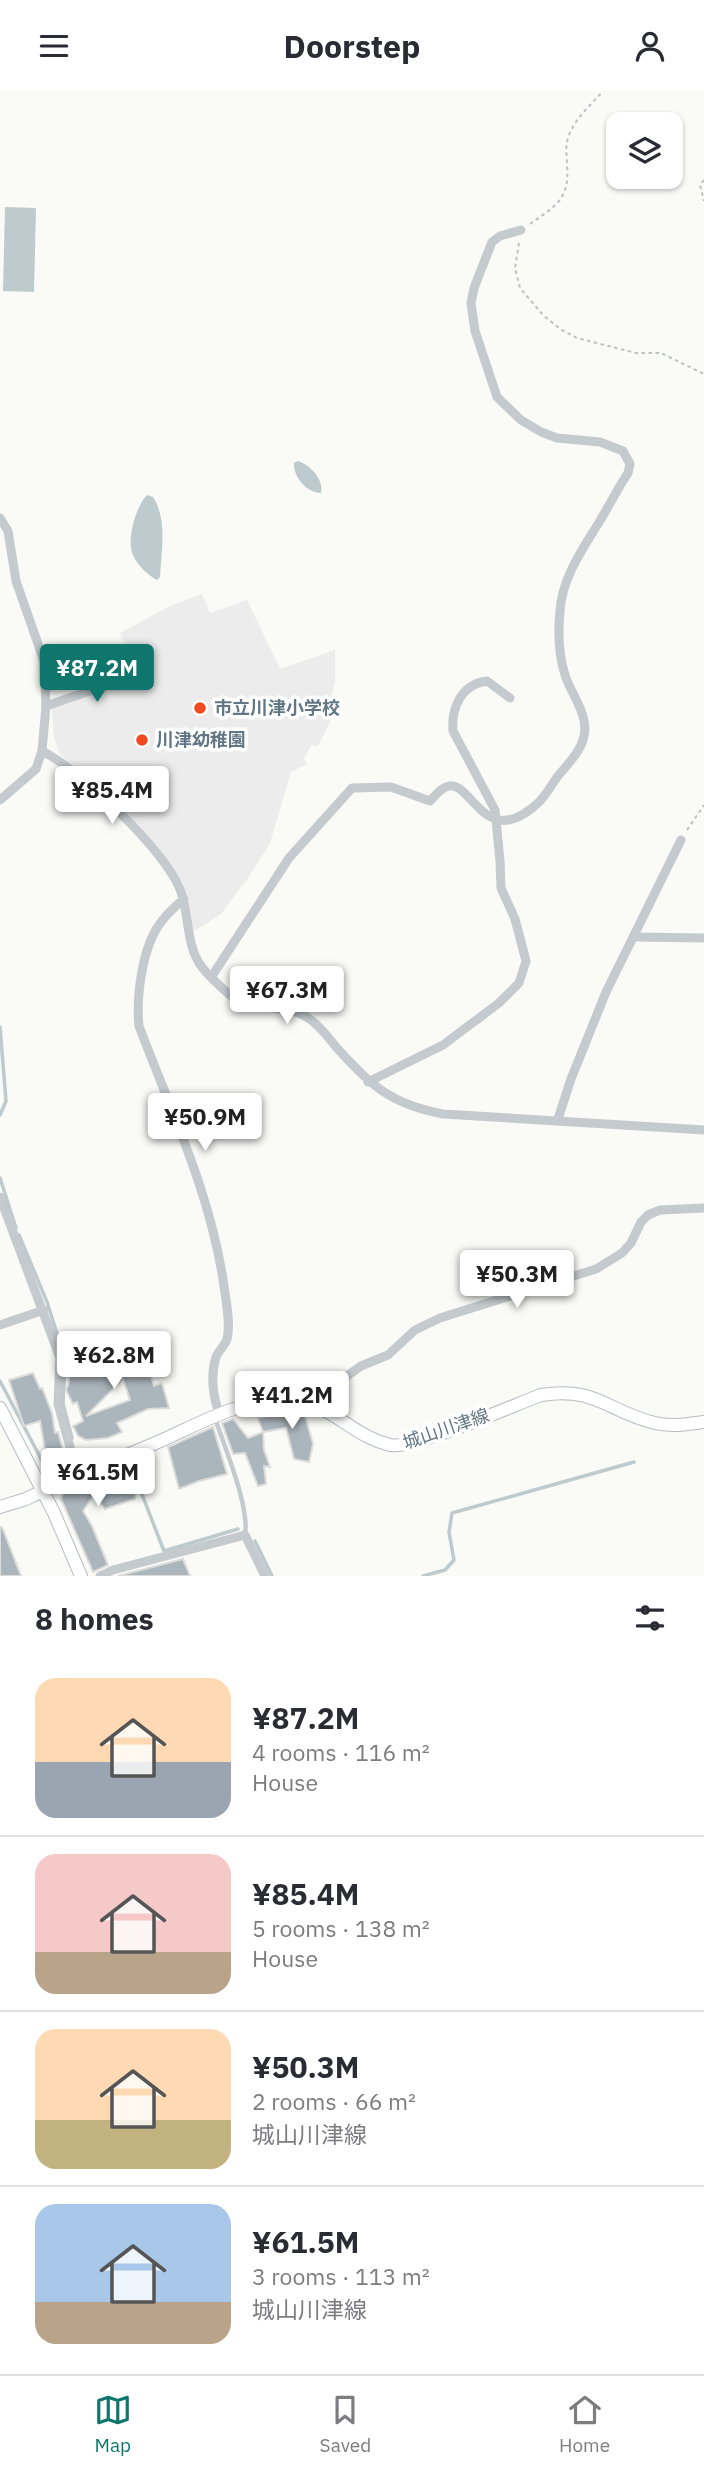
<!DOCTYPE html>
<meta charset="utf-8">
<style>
body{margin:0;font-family:"IBM Plex Sans","Noto Sans JP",sans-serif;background:#f7f7f7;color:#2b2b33;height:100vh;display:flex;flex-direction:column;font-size:26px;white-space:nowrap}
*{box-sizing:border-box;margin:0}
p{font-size:23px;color:#7c7c81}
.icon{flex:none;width:38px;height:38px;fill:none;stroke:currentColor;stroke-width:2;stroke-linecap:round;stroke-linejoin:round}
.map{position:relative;height:1485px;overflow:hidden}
.panel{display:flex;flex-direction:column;background:#fff;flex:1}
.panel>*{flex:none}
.fabs{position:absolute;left:606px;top:21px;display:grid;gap:14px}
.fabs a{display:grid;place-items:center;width:77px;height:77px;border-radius:14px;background:#fff;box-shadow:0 2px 5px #0004;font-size:35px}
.price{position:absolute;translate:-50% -60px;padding:0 16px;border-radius:7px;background:#fff;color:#222;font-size:23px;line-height:46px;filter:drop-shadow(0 2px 4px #0008)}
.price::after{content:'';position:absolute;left:50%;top:42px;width:21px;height:16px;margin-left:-10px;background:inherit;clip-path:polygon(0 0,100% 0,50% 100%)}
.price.active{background:#0f766e;color:#fff}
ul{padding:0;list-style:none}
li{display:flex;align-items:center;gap:21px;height:175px;padding:0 35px}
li+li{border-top:2px solid #e1e1e2}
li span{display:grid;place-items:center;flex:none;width:196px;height:140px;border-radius:21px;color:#555}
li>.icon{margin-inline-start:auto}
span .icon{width:84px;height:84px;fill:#fffc;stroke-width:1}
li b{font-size:30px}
h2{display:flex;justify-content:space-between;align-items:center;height:84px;padding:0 35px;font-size:30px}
header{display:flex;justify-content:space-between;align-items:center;height:91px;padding:0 35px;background:#fff;font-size:32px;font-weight:700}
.tab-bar{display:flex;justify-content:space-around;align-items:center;height:98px;border-top:2px solid #e1e1e2;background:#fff;font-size:19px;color:#7c7c81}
.tab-bar a{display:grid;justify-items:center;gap:4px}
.tab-bar .active{color:#0f766e}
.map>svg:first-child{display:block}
</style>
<header><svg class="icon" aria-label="menu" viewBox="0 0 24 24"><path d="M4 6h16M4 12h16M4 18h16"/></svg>Doorstep<svg class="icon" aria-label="person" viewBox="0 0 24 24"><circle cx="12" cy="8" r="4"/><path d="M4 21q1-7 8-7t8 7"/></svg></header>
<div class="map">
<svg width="704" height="1485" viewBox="0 0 704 1485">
<rect width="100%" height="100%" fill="#fafaf7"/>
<!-- built -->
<polygon fill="#ebeceb" points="202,503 210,522 247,509 280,578 335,559 335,591 331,606 338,615 318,655 311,654 304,668 307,673 291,681 270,752 250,784 221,823 193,841 188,806 183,792 132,727 59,662 54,646 52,620 53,616 141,586 120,542 170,515"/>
<!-- water -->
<g fill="#bdcace">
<polygon points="5,116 36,117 34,201 3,200"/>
<path d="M298,370c12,4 26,18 23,32 -14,0 -28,-16 -27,-30z"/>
<path d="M147,404l6,2c15,23 8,55 7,80l-3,3c-9,-5 -20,-15 -24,-25 -7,-15 3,-49 14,-60z"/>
</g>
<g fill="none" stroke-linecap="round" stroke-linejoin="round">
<!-- stream -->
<g stroke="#bdcace" stroke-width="3.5">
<polyline points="0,936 6,1010 0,1024"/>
<polyline points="0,1087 16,1137"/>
<polyline points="19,1144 47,1211 65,1268 63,1313 72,1347"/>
<polyline points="0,1290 48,1381 59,1385 118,1362"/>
<polyline points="129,1370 164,1460 238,1438"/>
<polyline points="255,1450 272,1485"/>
<polyline points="423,1485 445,1479 454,1469 449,1441 452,1422 634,1371"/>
</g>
</g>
<!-- building -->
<g fill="#abb5bc" stroke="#dcdcda" stroke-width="2" fill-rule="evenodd">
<path d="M137,1243l17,52 8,-3 7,25 -21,1 -31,14 5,9 -14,6 -22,2 -8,-4 -5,-10 10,-5 -6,-19 -4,2 -7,-14 3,-7v-10l16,-7 4,-4v-4h21l14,-19zM123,1288l7,21 -44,16z"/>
<polygon points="33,1282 40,1298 42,1297 52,1322 55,1342 58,1341 68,1377 57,1379 52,1377 47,1370 40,1330 24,1335 9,1289"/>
<polygon points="276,1318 304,1321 313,1353 309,1371 294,1368 286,1337 263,1341 258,1327 280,1323"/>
<polygon points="233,1328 248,1347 263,1341 264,1359 270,1376 264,1375 266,1393 258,1395 245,1362 233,1363 222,1332"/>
<polygon points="213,1336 227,1383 199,1390 179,1398 168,1356"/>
<polygon points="130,1373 136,1400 135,1408 105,1418 94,1404 83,1420 92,1435 108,1474 93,1481 61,1408 63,1402"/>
<polygon points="0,1436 2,1436 21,1485 0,1485"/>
<polygon points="183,1468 190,1485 118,1485"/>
</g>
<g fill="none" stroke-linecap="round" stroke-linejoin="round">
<!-- secondary casing -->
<g stroke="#b7bec3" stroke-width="14">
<g id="secondary">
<polyline points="0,1317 54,1422 81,1485"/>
<path d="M0,1416l26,-8c43,-21 88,-38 132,-57 37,-16 79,-41 121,-42 52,-1 69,35 111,45 22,5 124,-40 151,-50 55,-9 67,17 114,28 16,4 33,1 49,-1"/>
</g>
</g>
<!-- path -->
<g stroke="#bdc1c4" stroke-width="2" stroke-dasharray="3.5 3.5" stroke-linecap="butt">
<polyline points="704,89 700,94 704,110"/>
<path d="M530,133c25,-18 40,-24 37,-59 0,-9 -2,-18 1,-27 6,-19 22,-32 35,-47"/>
<polyline points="519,152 515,177 520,197 543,224 560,238 577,247 636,262 661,262 704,283"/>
<polyline points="687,739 704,714"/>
</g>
<!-- lane -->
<path stroke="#c5cace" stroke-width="4.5" d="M215,1327c9,28 35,89 30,116"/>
<!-- street -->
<g stroke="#c5cace" stroke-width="9">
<polyline points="0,427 8,440 16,490 44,570 46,615 42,660 36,678 0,709"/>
<polyline points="46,615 139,583"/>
<path d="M42,660c40,20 120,97 138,138 10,25 5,54 21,77 6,8 30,32 39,36 19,8 44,3 63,13 14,7 24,21 34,33 34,38 54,56 106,66l261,16"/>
<path d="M184,808c-11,9 -20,17 -27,29 -15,24 -21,70 -18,98 32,85 72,168 85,260 2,15 7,38 3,53 -2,7 -9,12 -11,18 -6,19 -3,41 4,58"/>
<polyline points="634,846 704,847"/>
<path d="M212,885l77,-118 63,-70 39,-1 39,14c4,-4 10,-12 16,-14 25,-12 37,68 93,15 8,-8 13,-18 19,-26 10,-12 23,-25 26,-40 5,-21 -13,-42 -19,-61 -6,-19 -7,-44 -5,-64 2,-34 24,-64 41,-92 9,-15 17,-31 27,-46l2,-9 -7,-13 -23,-9 -43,-4 -16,-6 -20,-12 -24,-23 -22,-66 -4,-28 3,-15 18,-46 8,-6 21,-6"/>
<path d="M368,991l75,-37 56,-42 20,-20 7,-22 -11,-42 -14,-31 -1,-27 -5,-51 -42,-79c-2,-24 9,-47 34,-50l23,17"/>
<polyline points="558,1028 571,988 606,901 681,749"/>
<polyline points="0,1106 60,1267 58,1313 78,1385"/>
<polyline points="0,1234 44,1219"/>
<polyline points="323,1317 347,1285 361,1275 388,1264 415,1239 440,1227 596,1178 622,1162 631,1152 641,1131 648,1124 660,1119 704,1117"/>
<polyline points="100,1485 113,1479 245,1444 265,1485"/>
</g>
<!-- secondary -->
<use href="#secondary" stroke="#fff" stroke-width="12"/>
</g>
<!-- markers -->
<g fill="#f24a20" stroke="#fff" stroke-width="2.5">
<circle cx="200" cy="617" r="7"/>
<circle cx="142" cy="649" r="7"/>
</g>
<g text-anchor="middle" stroke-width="7" stroke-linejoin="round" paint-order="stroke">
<!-- poi labels -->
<g font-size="18" font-weight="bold" fill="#627785" stroke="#fff" text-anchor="start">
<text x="214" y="623">市立川津小学校</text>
<text x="156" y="655">川津幼稚園</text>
</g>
<!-- street labels -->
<g font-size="18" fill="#627785" stroke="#fff">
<text transform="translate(446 1338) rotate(-19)" y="6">城山川津線</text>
</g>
</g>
</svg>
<div class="fabs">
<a><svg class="icon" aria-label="layers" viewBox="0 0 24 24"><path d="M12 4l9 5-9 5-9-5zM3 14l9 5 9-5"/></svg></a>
</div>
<b class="price active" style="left:97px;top:613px">¥87.2M</b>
<b class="price" style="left:112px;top:735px">¥85.4M</b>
<b class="price" style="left:287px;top:935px">¥67.3M</b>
<b class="price" style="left:205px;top:1062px">¥50.9M</b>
<b class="price" style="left:517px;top:1219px">¥50.3M</b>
<b class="price" style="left:114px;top:1300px">¥62.8M</b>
<b class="price" style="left:292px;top:1340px">¥41.2M</b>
<b class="price" style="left:98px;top:1417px">¥61.5M</b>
</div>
<section class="panel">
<h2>8 homes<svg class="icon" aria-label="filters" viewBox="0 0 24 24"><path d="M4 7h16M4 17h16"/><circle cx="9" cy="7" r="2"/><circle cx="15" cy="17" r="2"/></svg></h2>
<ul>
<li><span style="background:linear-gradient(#ffd9b3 60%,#9aa5b1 0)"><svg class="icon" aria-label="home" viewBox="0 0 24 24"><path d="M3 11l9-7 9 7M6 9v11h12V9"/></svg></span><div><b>¥87.2M</b><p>4 rooms · 116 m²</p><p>House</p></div></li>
<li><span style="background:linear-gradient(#f6c9c9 70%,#b9a48a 0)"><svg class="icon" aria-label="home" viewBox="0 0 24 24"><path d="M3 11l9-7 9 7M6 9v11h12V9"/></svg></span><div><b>¥85.4M</b><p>5 rooms · 138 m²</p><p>House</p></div></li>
<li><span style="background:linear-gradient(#ffd9b3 65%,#c2b280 0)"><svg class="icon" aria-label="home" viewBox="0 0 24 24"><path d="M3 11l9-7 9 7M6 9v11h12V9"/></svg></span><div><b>¥50.3M</b><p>2 rooms · 66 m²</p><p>城山川津線</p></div></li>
<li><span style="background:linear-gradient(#a9c7e8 70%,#b9a48a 0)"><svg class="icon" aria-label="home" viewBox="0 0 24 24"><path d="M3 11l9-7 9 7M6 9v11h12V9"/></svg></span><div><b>¥61.5M</b><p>3 rooms · 113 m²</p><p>城山川津線</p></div></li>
</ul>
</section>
<nav class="tab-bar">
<a class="active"><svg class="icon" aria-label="map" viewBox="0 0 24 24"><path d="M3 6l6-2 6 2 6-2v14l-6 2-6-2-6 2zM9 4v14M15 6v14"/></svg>Map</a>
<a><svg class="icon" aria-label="saved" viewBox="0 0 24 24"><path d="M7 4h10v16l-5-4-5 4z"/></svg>Saved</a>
<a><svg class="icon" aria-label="home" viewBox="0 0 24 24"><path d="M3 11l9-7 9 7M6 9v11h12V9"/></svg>Home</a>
</nav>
